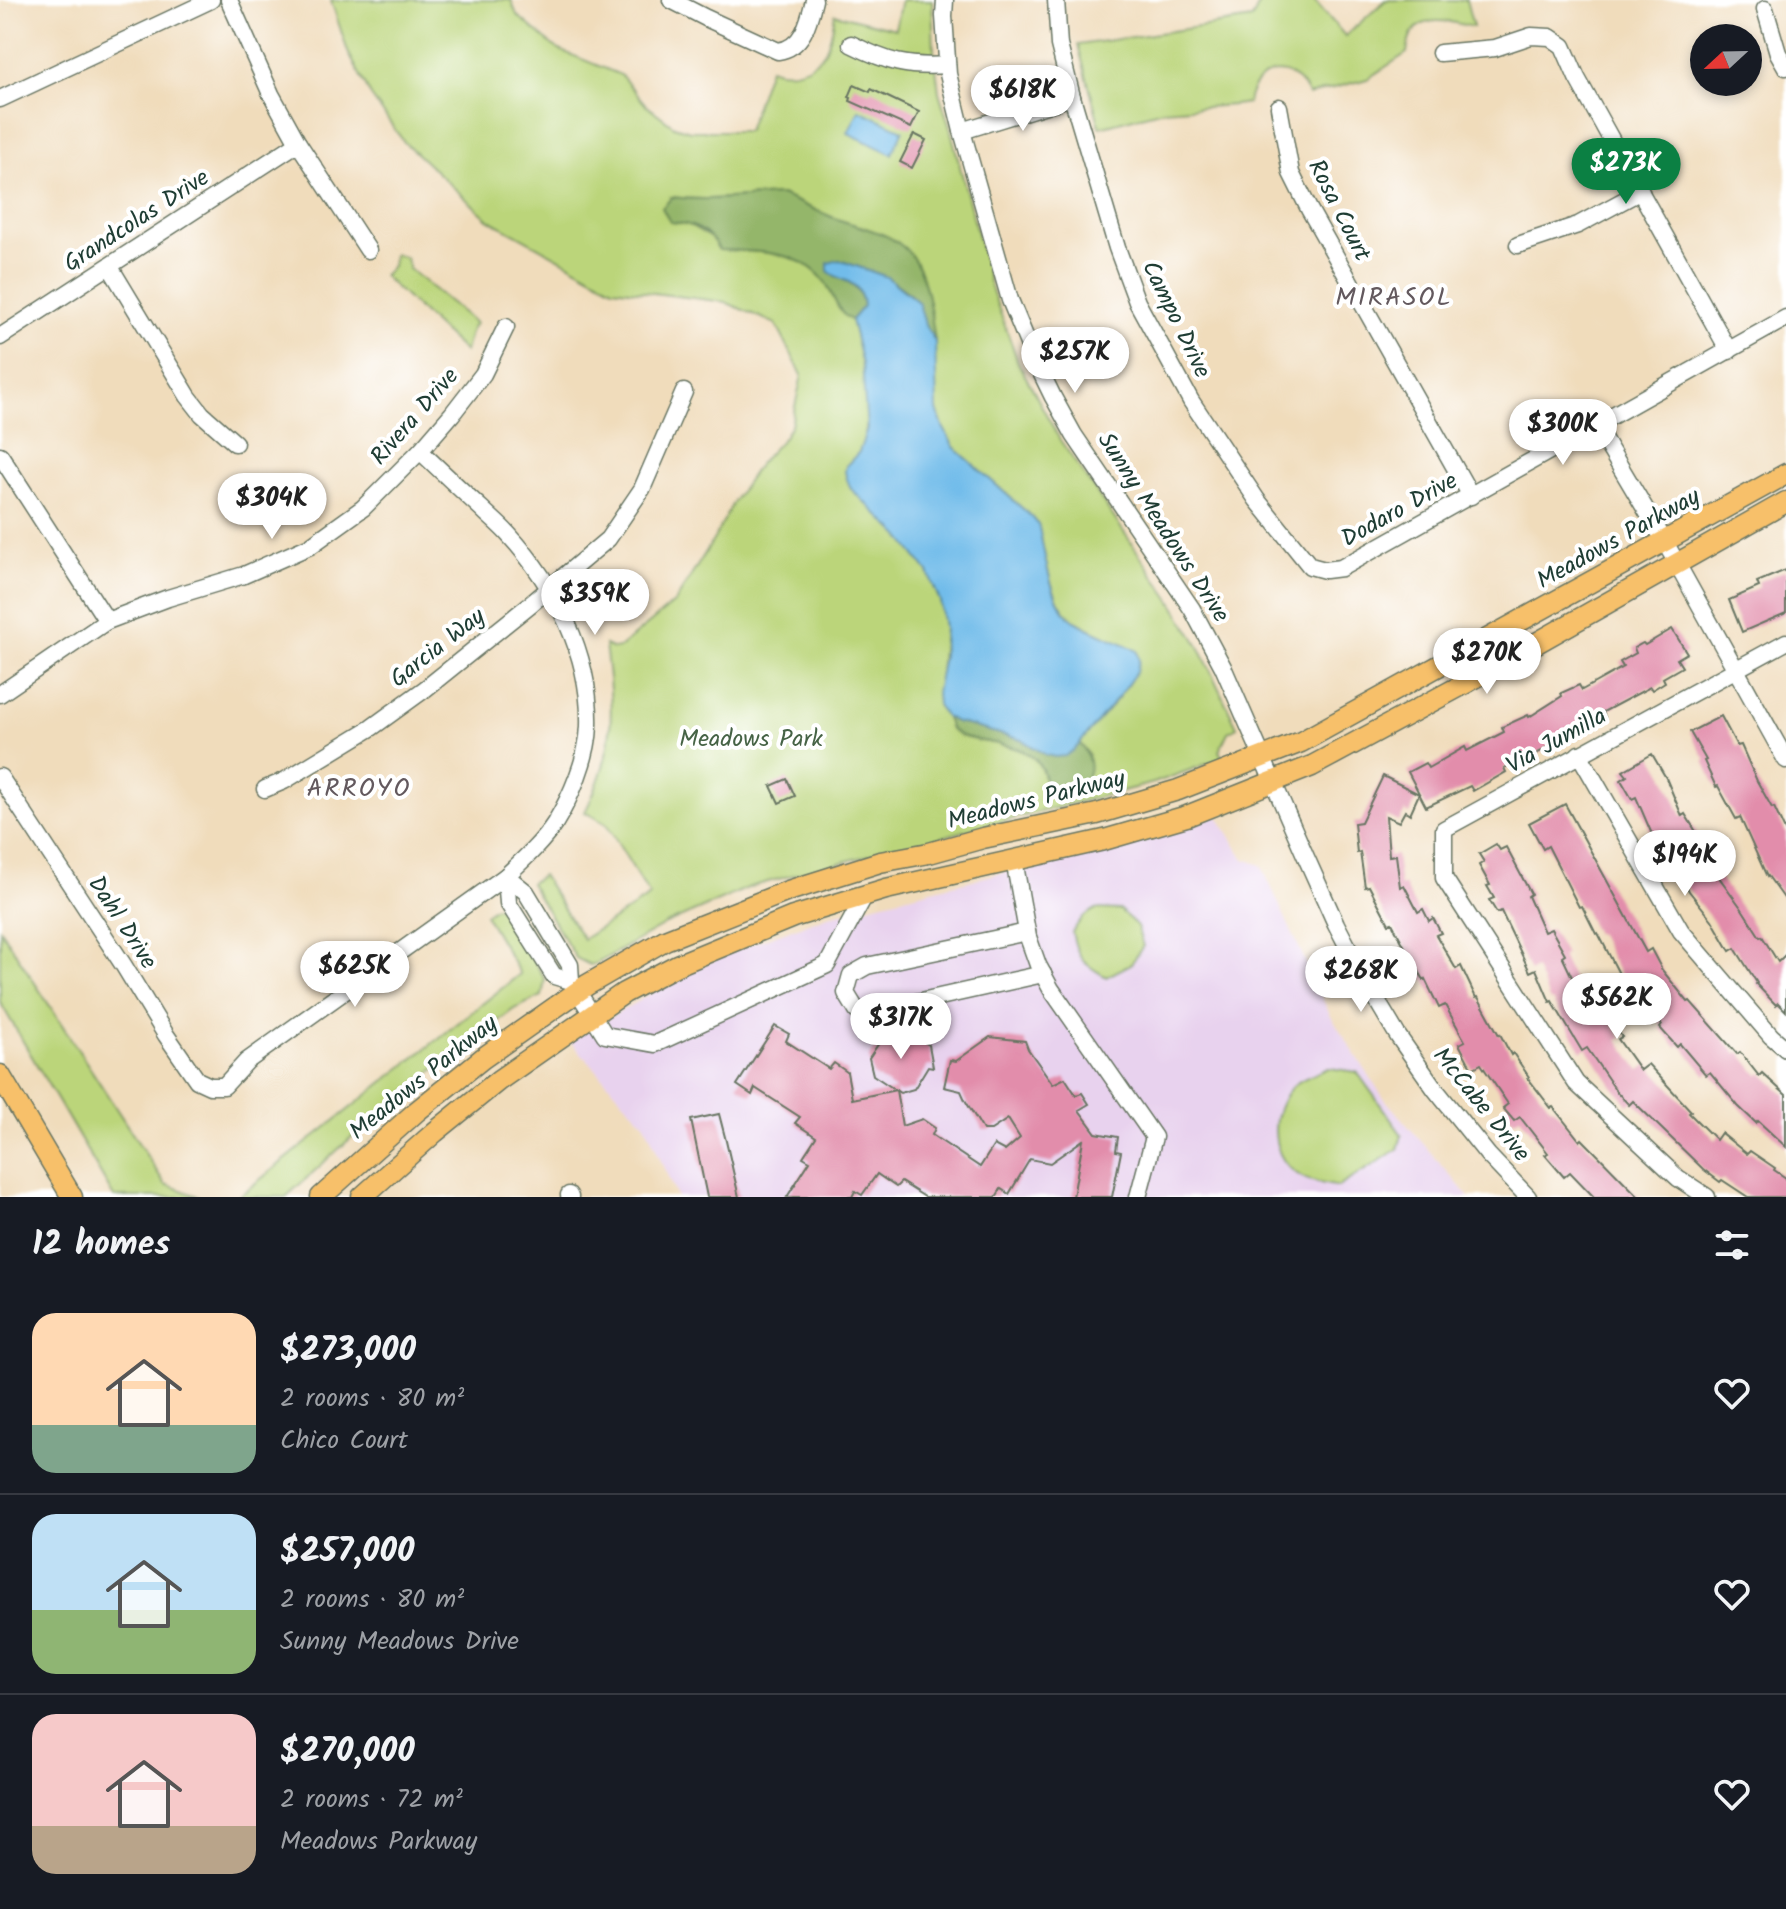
<!DOCTYPE html>
<meta charset="utf-8">
<style>
body{margin:0;font-family:Kalam,sans-serif;background:#20242c;color:#f1f3f6;height:100vh;display:flex;flex-direction:column;font-size:30px;white-space:nowrap}
*{box-sizing:border-box;margin:0}
p{font-size:26px;color:#9ea1a6}
.icon{flex:none;width:44px;height:44px;fill:none;stroke:currentColor;stroke-width:2;stroke-linecap:round;stroke-linejoin:round}
.map{position:relative;height:1197px;overflow:hidden}
.panel{display:flex;flex-direction:column;background:#171b24;flex:1}
.panel>*{flex:none}
.needle{width:52px;rotate:248deg}
.tools{position:absolute;left:1690px;top:24px;display:grid;gap:16px}
.tools a{display:grid;place-items:center;width:72px;height:72px;border-radius:50%;background:#171b24;box-shadow:0 4px 12px #0003;font-size:40px}
.price{position:absolute;translate:-50% -68px;padding:0 18px;border-radius:28px;background:#fff;color:#222;font-size:26px;line-height:52px;filter:drop-shadow(0 2px 4px #0008)}
.price::after{content:'';position:absolute;left:50%;top:48px;width:24px;height:18px;margin-left:-12px;background:inherit;clip-path:polygon(0 0,100% 0,50% 100%)}
.price.current{background:#0b8043;color:#fff}
ul{padding:0;list-style:none}
li{display:flex;align-items:center;gap:24px;height:200px;padding:0 32px}
li+li{border-top:2px solid #363941}
li span{display:grid;place-items:center;flex:none;width:224px;height:160px;border-radius:24px;color:#555}
li>.icon{margin-inline-start:auto}
span .icon{width:96px;height:96px;fill:#fffc;stroke-width:1}
li b{font-size:34px}
h2{display:flex;justify-content:space-between;align-items:center;height:96px;padding:0 32px;font-size:34px}
.map>svg:first-child{display:block}
</style>
<div class="map">
<svg width="1786" height="1197" viewBox="0 0 1786 1197">
<rect width="100%" height="100%" fill="#fff"/>
<filter id="ink" filterUnits="userSpaceOnUse"><feTurbulence type="fractalNoise" baseFrequency=".0125" numOctaves="2"/><feDisplacementMap in="SourceGraphic" scale="16" xChannelSelector="R" yChannelSelector="G"/><feConvolveMatrix kernelMatrix="1 2 1 2 8 2 1 2 1" color-interpolation-filters="sRGB"/></filter>
<filter id="wash" filterUnits="userSpaceOnUse"><feTurbulence type="fractalNoise" baseFrequency=".006" numOctaves="4" result="noise"/><feDisplacementMap in="SourceGraphic" scale="32" xChannelSelector="R" yChannelSelector="G"/><feGaussianBlur stdDeviation="1.8" result="paint"/><feColorMatrix in="noise" values="0 0 0 0 0 0 0 0 0 0 0 0 0 0 0 0 0 1.4 0 .05"/><feComposite in="paint" operator="in"/></filter>
<g filter="url(#wash)">
<rect width="100%" height="100%" fill="#f0dcbb"/>
<!-- built -->
<polygon fill="#e8d2ee" points="1217,815 1244,859 1261,865 1330,1015 1383,1097 1469,1197 677,1197 645,1124 570,1041 686,973 749,945 828,916 1033,865 1148,840"/>
<!-- green -->
<g fill="#bbd57a" stroke="#6d8957" stroke-width="2" fill-rule="evenodd">
<path d="M331,0h180l6,15 40,34 64,26 25,30 28,21 16,5h57l22,-63c20,8 44,2 56,-17 6,-11 8,-25 10,-37l60,15 6,-29h31l2,51 5,41 12,39 39,154 29,79 41,76 109,157 28,45 40,85 -9,5 -9,19 4,7 -69,25 -343,87 -61,17 -84,37 -69,39 -7,2 -14,-7 -46,-75 12,-8 41,64 67,-43 -44,-72 -21,-12c31,-62 29,-100 20,-167l9,4 5,-1 56,-46 40,-65 20,-38 23,-34 26,-28 7,-12 11,-50 -26,-51 -51,-22 -112,-14 -125,-69 -84,-77 -33,-46 -23,-44zM781,195l53,23 91,67 12,125 6,17 11,20 79,71 5,6c7,27 11,75 33,93 18,15 46,21 66,34 7,29 -41,69 -57,92l9,12 -45,40c0,-10 1,-22 -5,-31 -16,-23 -55,-19 -78,-28 -4,-2 -7,-5 -11,-7l-4,-12 -9,-12 7,-77 -4,-27 -12,-29 -82,-106c4,-5 10,-9 13,-14 18,-30 1,-99 -8,-132 -12,-5 -17,-23 -24,-35 -22,-35 -70,-34 -108,-35l-6,-11 -25,-15 -17,-27c37,5 73,-1 110,-2z"/>
<path d="M1261,0h53l31,36 41,-36h80l7,27c-29,-7 -63,-16 -66,26l-40,26 -59,16c-15,-34 -54,-29 -60,8l-14,2 -71,5 -63,17 -22,-82 174,-26z"/>
<polygon points="394,254 406,258 409,269 475,323 470,332 465,352 383,276 392,266"/>
<polygon points="495,907 500,908 509,916 545,980 542,996 514,1009 427,1075 353,1136 286,1197 238,1197 520,974 485,914"/>
<path d="M1096,909l24,1 17,16 6,20 -12,18 -25,13c-24,-15 -28,-16 -34,-45l11,-15z"/>
<polygon points="0,929 165,1184 200,1197 114,1197 0,1002"/>
<path d="M1329,1068l28,4 45,63 -4,14 -60,38c-11,-3 -26,-4 -36,-10 -33,-19 -34,-59 -12,-88 8,-10 26,-15 39,-21z"/>
</g>
<!-- forest -->
<g fill="#94b66a" stroke="#5a7a4f" stroke-width="2">
<path d="M781,195c17,7 34,15 51,22 30,12 68,15 84,46 13,24 15,52 19,78l-9,-14 -8,-25 -12,-11 -19,-14 -48,-17 -4,17c16,4 26,11 28,29l-12,14c-12,-5 -17,-23 -24,-35 -22,-35 -70,-34 -108,-35 -11,-21 -26,-26 -49,-28l-8,-14 10,-11c36,5 72,-1 109,-2z"/>
<path d="M946,717l24,9 52,14 24,15 30,-7 4,-5c20,28 7,38 -17,56l-19,-4c0,-6 1,-13 0,-19 -9,-36 -56,-30 -83,-40 -4,-2 -7,-5 -11,-7z"/>
</g>
<!-- water -->
<g fill="#71bcea" stroke="#487c8f" stroke-width="2">
<polygon points="859,110 903,130 892,154 848,133"/>
<path d="M839,260l48,17 31,25 8,25 9,14 2,69 6,17 11,20 79,71 5,6c7,27 11,75 32,93 18,15 48,22 67,34l2,9 -3,12 -17,24 -43,52 -11,8 -10,1 -9,-2 -24,-15 -66,-18 -10,-5 -9,-12 -1,-12 7,-37 1,-28 -4,-27 -12,-29 -28,-36 -49,-47 -4,-10 -2,-7 1,-6 13,-14 8,-23 -5,-65 -11,-44 12,-14c-3,-29 -19,-21 -35,-35v-8z"/>
</g>
<g id="blocks">
<!-- building -->
<g fill="#e28dab">
<polygon points="854,85 870,92 871,89 919,112 911,128 850,101 851,98 849,97"/>
<polygon points="914,134 926,140 912,168 900,162"/>
<polygon points="1786,570 1786,613 1742,632 1729,600 1759,587 1757,582"/>
<polygon points="1672,629 1687,653 1677,659 1682,667 1663,678 1665,682 1652,690 1650,687 1603,712 1605,717 1591,724 1590,720 1544,749 1544,750 1532,756 1531,754 1504,768 1506,772 1473,791 1470,786 1426,807 1408,772 1425,763 1428,768 1465,747 1467,751 1504,732 1502,727 1528,715 1529,717 1562,696 1561,693 1579,685 1582,690 1623,667 1620,662 1636,653 1634,648 1643,643 1645,645"/>
<polygon points="1721,716 1737,746 1741,745 1757,781 1772,808 1774,807 1786,833 1786,901 1768,876 1767,877 1740,817 1736,819 1718,786 1716,787 1704,761 1706,760 1690,732"/>
<polygon points="1652,754 1666,778 1682,816 1685,814 1700,838 1718,872 1716,873 1742,909 1760,937 1762,936 1778,962 1786,954 1786,1011 1778,1003 1776,1005 1756,984 1757,983 1735,948 1730,951 1712,920 1689,891 1670,857 1666,859 1654,839 1636,797 1632,799 1621,780 1627,776 1623,771"/>
<polygon points="1383,776 1419,794 1410,814 1405,811 1399,822 1386,816 1389,856 1396,855 1400,887 1404,885 1418,912 1423,909 1429,921 1433,918 1441,933 1436,935 1456,969 1461,966 1476,998 1478,997 1499,1035 1500,1034 1511,1055 1513,1053 1529,1077 1528,1078 1551,1108 1553,1107 1580,1141 1582,1139 1639,1197 1594,1197 1570,1172 1564,1177 1545,1155 1548,1153 1520,1117 1514,1121 1503,1108 1508,1104 1481,1064 1472,1069 1459,1044 1465,1041 1445,1005 1439,1008 1425,979 1424,980 1407,951 1392,923 1389,924 1369,886 1365,887 1360,852 1357,853 1354,823 1361,822"/>
<polygon points="787,779 795,796 779,803 771,786"/>
<polygon points="1565,804 1646,952 1651,949 1662,970 1688,1002 1690,1001 1737,1054 1740,1052 1759,1076 1762,1073 1786,1095 1786,1147 1758,1121 1756,1123 1738,1106 1710,1072 1706,1075 1680,1044 1677,1047 1660,1028 1662,1025 1636,991 1630,995 1598,933 1596,934 1582,906 1579,907 1548,846 1543,849 1529,823"/>
<polygon points="1496,844 1500,850 1506,847 1531,894 1528,896 1544,932 1551,929 1565,954 1562,956 1578,990 1584,987 1601,1016 1605,1014 1622,1037 1618,1039 1640,1070 1648,1064 1691,1111 1689,1113 1716,1140 1721,1133 1747,1154 1750,1151 1775,1168 1774,1170 1786,1178 1786,1197 1748,1197 1722,1180 1720,1182 1703,1169 1633,1101 1629,1105 1617,1092 1587,1048 1582,1051 1552,1001 1550,1002 1536,969 1530,972 1501,911 1497,913 1489,900 1494,898 1487,886 1490,885 1479,865 1484,862 1479,854"/>
<polygon points="775,1026 789,1034 786,1041 829,1069 834,1063 847,1072 852,1099 896,1090 902,1126 922,1119 935,1128 932,1135 980,1167 994,1145 1005,1151 1020,1138 1008,1119 991,1130 983,1130 965,1100 961,1091 944,1087 950,1060 956,1061 990,1037 1025,1041 1028,1049 1053,1084 1065,1078 1076,1095 1082,1093 1089,1104 1079,1110 1096,1133 1118,1137 1116,1151 1121,1152 1112,1197 1073,1197 1083,1140 1050,1163 1030,1159 1009,1194 1001,1189 996,1197 925,1197 901,1182 896,1187 877,1174 862,1195 855,1191 852,1197 787,1197 810,1161 803,1157 816,1137 795,1123 800,1117 755,1088 752,1095 737,1085"/>
<polygon points="907,1032 929,1045 933,1067 928,1066 914,1089 900,1093 873,1075 869,1058 883,1037"/>
<polygon points="719,1114 726,1141 739,1197 707,1197 691,1120"/>
</g>
</g>
</g>
<g filter="url(#ink)">
<use href="#blocks" fill-opacity="0" stroke="#687563" stroke-width="2"/>
<g fill="none" stroke-linecap="round" stroke-linejoin="round">
<!-- minor casing -->
<g stroke="#687563" stroke-width="19">
<g id="minor">
<polyline points="229,0 271,94 298,143 368,250"/>
<path d="M671,0l35,18 72,33c25,-3 31,-30 36,-51"/>
<polyline points="945,0 944,16 948,74 962,131 1010,300 1034,358 1053,397 1074,435 1192,609 1223,667 1305,855 1336,924 1367,984 1398,1036 1435,1089 1488,1155 1528,1197"/>
<polyline points="1056,0 1059,45 1072,97 1117,248 1137,302 1191,401 1257,500 1310,566 1325,570 1341,568 1786,318"/>
<polyline points="1765,9 1778,53 1786,67"/>
<path d="M851,44c36,18 56,24 96,21"/>
<polyline points="1440,53 1495,48 1531,36 1550,37 1563,46 1577,78 1729,351"/>
<polyline points="0,99 211,0"/>
<polyline points="1279,107 1291,173 1309,209 1471,496"/>
<polyline points="962,131 1072,97"/>
<polyline points="1518,245 1578,225 1641,191"/>
<polyline points="110,267 188,396 202,414 235,443"/>
<polyline points="0,337 298,143"/>
<polyline points="1596,426 1665,542 1786,760"/>
<polyline points="0,455 107,621"/>
<polyline points="0,694 107,621 168,598 244,575 310,546 363,508 420,451 452,414 483,374 506,327"/>
<polyline points="1579,754 1681,931 1771,1036 1786,1049"/>
<path d="M0,777l124,189 42,69 31,45 13,6h14l23,-25 259,-185c17,-16 36,-33 49,-53 16,-26 33,-66 34,-97 2,-71 -34,-141 -81,-192 -8,-9 -18,-17 -26,-25 -21,-19 -42,-39 -62,-58"/>
<polyline points="265,789 284,781 371,728 425,689 532,603 608,539 642,489 684,392"/>
<polyline points="1014,860 1028,937 1038,965 1051,989 1154,1137 1138,1197"/>
<polyline points="506,876 526,892 570,965 571,981 605,1035 655,1044 827,965 865,895"/>
<polyline points="506,876 508,903 554,976 571,981"/>
<polyline points="1027,932 867,966 851,975 846,993 857,1011 872,1012 1043,974"/>
<polyline points="569,1195 570,1197"/>
<polyline points="1707,1197 1678,1178 1576,1083 1444,878 1444,829 1786,642"/>
</g>
</g>
<!-- major casing -->
<g stroke="#687563" stroke-width="23">
<g id="major">
<polyline points="0,1075 72,1197"/>
<polyline points="321,1197 417,1111 483,1058 587,985 665,940 788,891 880,862 929,853 983,838 1097,814 1178,790 1301,742 1786,474"/>
<polyline points="362,1197 435,1132 499,1080 624,993 677,965 793,917 886,889 1104,840 1187,816 1312,766 1466,683 1786,502"/>
</g>
</g>
<!-- minor -->
<use href="#minor" stroke="#fff" stroke-width="16"/>
<!-- major -->
<use href="#major" stroke="#f7c06b" stroke-width="20"/>
</g>
</g>
<g text-anchor="middle" stroke-width="8" stroke-linejoin="round" paint-order="stroke">
<!-- street labels -->
<g font-size="24" fill="#1f3d34" stroke="#fff">
<text transform="translate(1340 210) rotate(63)" y="8">Rosa Court</text>
<text transform="translate(136 220) rotate(-33)" y="8">Grandcolas Drive</text>
<text transform="translate(1177 319) rotate(64)" y="8">Campo Drive</text>
<text transform="translate(414 416) rotate(-49)" y="8">Rivera Drive</text>
<text transform="translate(1399 509) rotate(-29)" y="8">Dodaro Drive</text>
<text transform="translate(1164 527) rotate(57)" y="8">Sunny Meadows Drive</text>
<text transform="translate(1618 538) rotate(-29)" y="8">Meadows Parkway</text>
<text transform="translate(437 647) rotate(-38)" y="8">Garcia Way</text>
<text transform="translate(1556 740) rotate(-29)" y="8">Via Jumilla</text>
<text transform="translate(1036 799) rotate(-14)" y="8">Meadows Parkway</text>
<text transform="translate(123 922) rotate(57)" y="8">Dahl Drive</text>
<text transform="translate(423 1077) rotate(-39)" y="8">Meadows Parkway</text>
<text transform="translate(1482 1104) rotate(51)" y="8">McCabe Drive</text>
</g>
<!-- park labels -->
<g font-size="24" fill="#466346" stroke="#fff">
<text x="751" y="746">Meadows Park</text>
</g>
<!-- neighbourhood labels -->
<g font-size="26" letter-spacing="2" fill="#63595e" stroke="#fff">
<text x="1394" y="305">MIRASOL</text>
<text x="359" y="796">ARROYO</text>
</g>
</g>
</svg>
<div class="tools">
<a><svg class="needle" viewBox="-14 -14 28 28"><path d="M0-13l5 13h-10z" fill="#e53935"/><path d="M0 13l5-13h-10z" fill="#9ea1a6"/></svg></a>
</div>
<b class="price" style="left:1023px;top:133px">$618K</b>
<b class="price current" style="left:1626px;top:206px">$273K</b>
<b class="price" style="left:1075px;top:395px">$257K</b>
<b class="price" style="left:1563px;top:467px">$300K</b>
<b class="price" style="left:272px;top:541px">$304K</b>
<b class="price" style="left:595px;top:637px">$359K</b>
<b class="price" style="left:1487px;top:696px">$270K</b>
<b class="price" style="left:1685px;top:898px">$194K</b>
<b class="price" style="left:355px;top:1009px">$625K</b>
<b class="price" style="left:1361px;top:1014px">$268K</b>
<b class="price" style="left:1617px;top:1041px">$562K</b>
<b class="price" style="left:901px;top:1061px">$317K</b>
</div>
<section class="panel">
<h2>12 homes<svg class="icon" aria-label="filters" viewBox="0 0 24 24"><path d="M4 7h16M4 17h16"/><circle cx="9" cy="7" r="2"/><circle cx="15" cy="17" r="2"/></svg></h2>
<ul>
<li><span style="background:linear-gradient(#ffd9b3 70%,#7fa58c 0)"><svg class="icon" aria-label="home" viewBox="0 0 24 24"><path d="M3 11l9-7 9 7M6 9v11h12V9"/></svg></span><div><b>$273,000</b><p>2 rooms · 80 m²</p><p>Chico Court</p></div><svg class="icon" aria-label="heart" viewBox="0 0 24 24"><path d="M12 20l-8-8c-3-5 5-10 8-4 3-6 11-1 8 4z"/></svg></li>
<li><span style="background:linear-gradient(#bfe0f5 60%,#8fb573 0)"><svg class="icon" aria-label="home" viewBox="0 0 24 24"><path d="M3 11l9-7 9 7M6 9v11h12V9"/></svg></span><div><b>$257,000</b><p>2 rooms · 80 m²</p><p>Sunny Meadows Drive</p></div><svg class="icon" aria-label="heart" viewBox="0 0 24 24"><path d="M12 20l-8-8c-3-5 5-10 8-4 3-6 11-1 8 4z"/></svg></li>
<li><span style="background:linear-gradient(#f6c9c9 70%,#b9a48a 0)"><svg class="icon" aria-label="home" viewBox="0 0 24 24"><path d="M3 11l9-7 9 7M6 9v11h12V9"/></svg></span><div><b>$270,000</b><p>2 rooms · 72 m²</p><p>Meadows Parkway</p></div><svg class="icon" aria-label="heart" viewBox="0 0 24 24"><path d="M12 20l-8-8c-3-5 5-10 8-4 3-6 11-1 8 4z"/></svg></li>
</ul>
</section>
